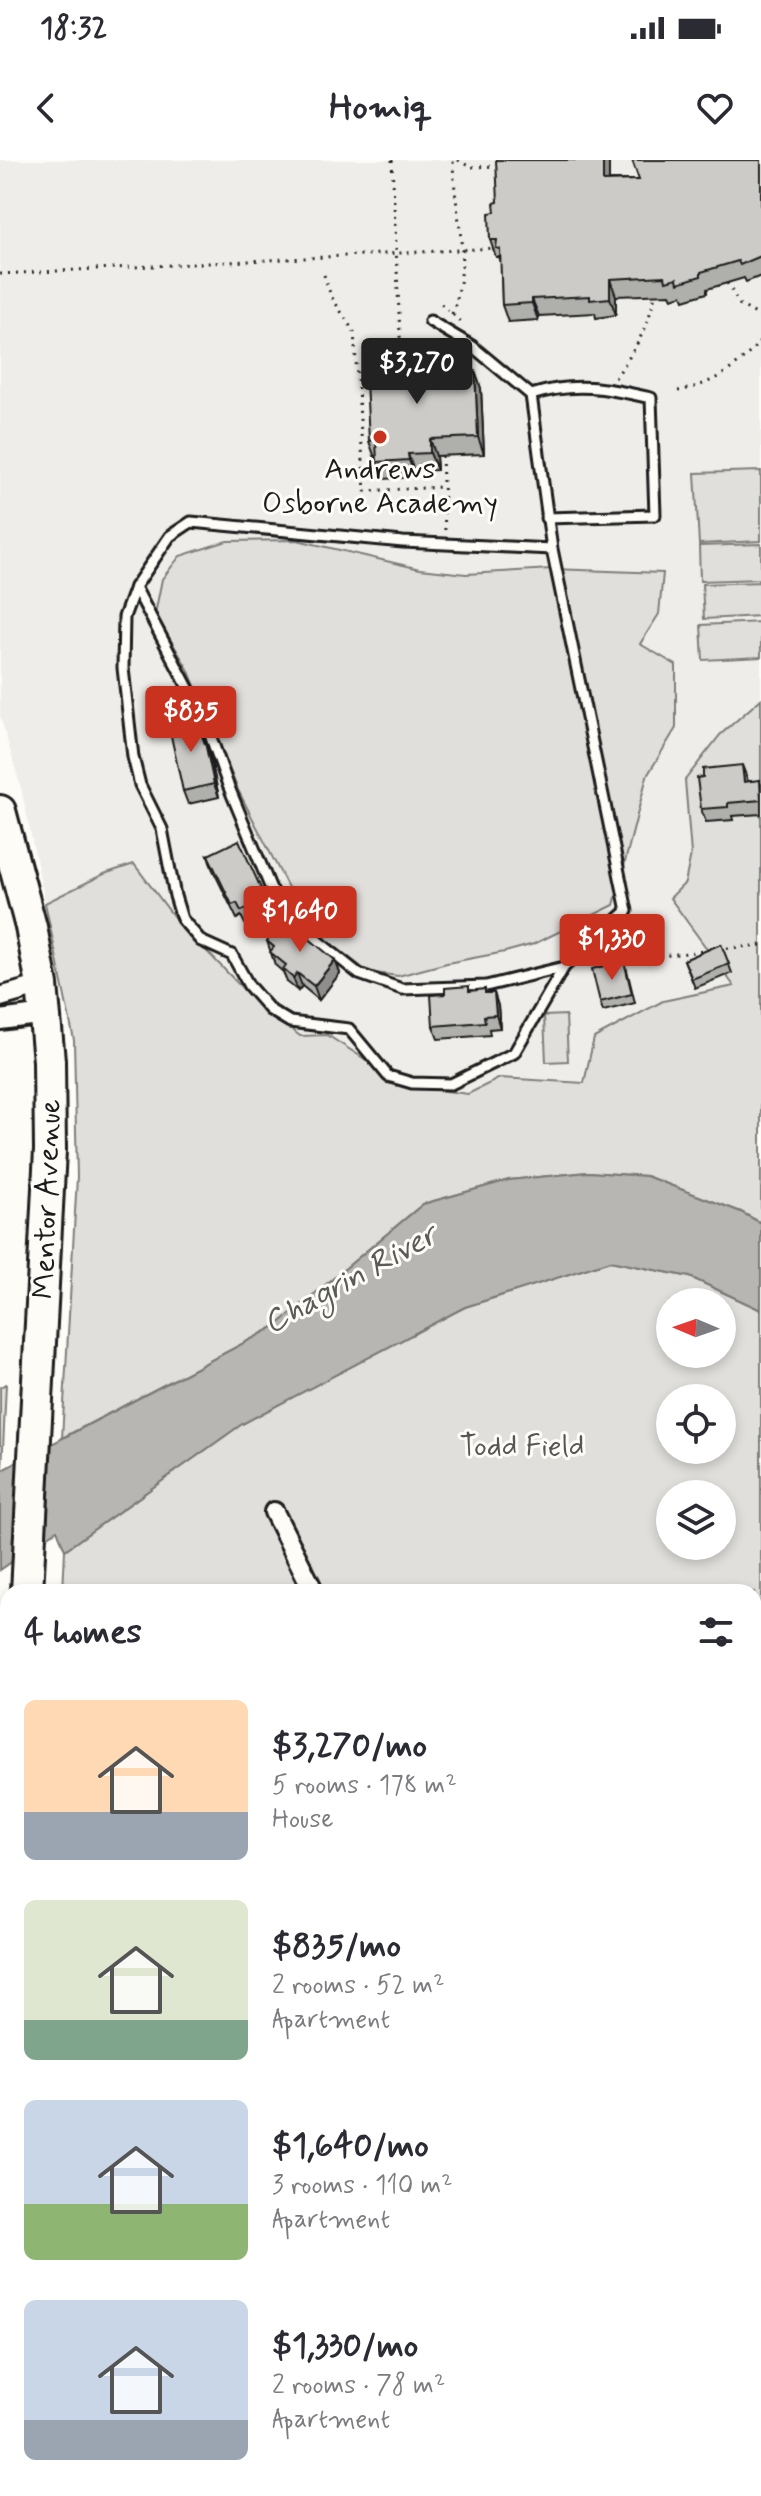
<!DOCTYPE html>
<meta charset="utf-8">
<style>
body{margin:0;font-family:Mynerve,sans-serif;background:#f7f7f7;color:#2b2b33;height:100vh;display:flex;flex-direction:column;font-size:30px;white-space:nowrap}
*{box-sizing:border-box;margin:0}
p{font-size:26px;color:#7c7c81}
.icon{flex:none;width:44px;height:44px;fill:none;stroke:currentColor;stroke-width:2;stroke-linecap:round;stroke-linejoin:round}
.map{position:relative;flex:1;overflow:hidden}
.details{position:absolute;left:0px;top:1424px;width:762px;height:912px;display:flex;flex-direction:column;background:#fff;border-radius:24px 24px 0 0;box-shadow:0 4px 12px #0003}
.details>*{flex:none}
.needle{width:52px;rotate:272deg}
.fabs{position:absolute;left:656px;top:1128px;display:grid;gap:16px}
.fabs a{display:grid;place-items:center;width:80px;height:80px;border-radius:50%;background:#fff;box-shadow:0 4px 12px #0003;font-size:40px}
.price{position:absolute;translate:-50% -68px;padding:0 18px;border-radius:8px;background:#c8321e;color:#fff;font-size:26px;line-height:52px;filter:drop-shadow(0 2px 4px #0008)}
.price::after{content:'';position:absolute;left:50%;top:48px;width:24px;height:18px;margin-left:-12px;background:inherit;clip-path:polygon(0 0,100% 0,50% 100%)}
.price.active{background:#222;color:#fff}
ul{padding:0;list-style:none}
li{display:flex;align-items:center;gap:24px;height:200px;padding:0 24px}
li span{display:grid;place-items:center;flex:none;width:224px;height:160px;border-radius:12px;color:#555}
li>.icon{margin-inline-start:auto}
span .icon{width:96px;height:96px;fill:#fffc;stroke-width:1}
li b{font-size:34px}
h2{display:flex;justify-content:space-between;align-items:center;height:96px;padding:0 24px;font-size:34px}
.status{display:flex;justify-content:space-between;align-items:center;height:56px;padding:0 40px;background:#fff;direction:ltr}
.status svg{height:22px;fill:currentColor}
header{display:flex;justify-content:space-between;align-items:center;height:104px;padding:0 24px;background:#fff;font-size:36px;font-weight:700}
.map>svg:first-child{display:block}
</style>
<div class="status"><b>18:32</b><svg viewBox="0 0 49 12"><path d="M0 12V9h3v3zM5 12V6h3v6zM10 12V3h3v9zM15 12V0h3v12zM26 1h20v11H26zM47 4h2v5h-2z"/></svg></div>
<header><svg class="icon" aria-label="back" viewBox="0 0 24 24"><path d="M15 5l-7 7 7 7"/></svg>Homiq<svg class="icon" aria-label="heart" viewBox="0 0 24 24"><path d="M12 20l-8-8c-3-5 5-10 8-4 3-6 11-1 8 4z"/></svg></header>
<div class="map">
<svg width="761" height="2336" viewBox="0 0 761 2336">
<rect width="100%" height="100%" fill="#fdfcf7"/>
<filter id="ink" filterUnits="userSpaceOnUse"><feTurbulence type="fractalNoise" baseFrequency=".0125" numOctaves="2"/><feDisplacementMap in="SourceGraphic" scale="16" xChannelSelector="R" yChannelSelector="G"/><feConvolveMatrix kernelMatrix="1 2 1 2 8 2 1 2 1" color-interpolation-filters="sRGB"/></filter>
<g filter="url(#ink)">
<!-- built -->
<g fill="#eeede9">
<polygon points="0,0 761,0 761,946 77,1017 74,880 22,632 0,555"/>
<polygon points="0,2133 8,2134 8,2328 204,2328 203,2336 0,2336"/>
<polygon points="754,2187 761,2188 760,2336 518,2336 519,2328 754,2328"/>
<polygon points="213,2328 512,2328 511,2336 212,2336"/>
</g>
<!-- green -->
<g fill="#e0dfdb" stroke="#7e7e7c" stroke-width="2" fill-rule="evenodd">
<polygon points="761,311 761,381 699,384 695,313"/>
<polygon points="297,380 420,409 466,414 552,409 663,413 659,454 640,484 676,505 676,568 647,616 614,745 534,784 505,792 447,803 398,816 368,812 333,785 302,755 238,630 188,509 155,454 162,419 180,396 227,381"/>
<polygon points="761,384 761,419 700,421 699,386"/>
<polygon points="761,422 761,456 704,459 702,424"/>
<polygon points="761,462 761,497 703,500 701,465"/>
<polygon points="761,539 761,1063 741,1052 646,1016 588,1012 509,1020 423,1044 276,1166 62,1278 77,1017 74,880 45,743 104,714 134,704 174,757 245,831 300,876 327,875 371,903 386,923 468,934 500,918 584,923 594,878 663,841 734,826 670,738 685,723 691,694 685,620 720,575"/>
<polygon points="566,855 568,901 546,902 544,856"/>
<path d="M610,1101l80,16 71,33v673h-7v-391h-691l2,-42 177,-126 145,-78 78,-39zM670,1142h52v52h-52zM670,1238h52v52h-52zM670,1334h52v52h-52z"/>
<polygon points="6,1224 2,1310 0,1311 0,1227"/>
</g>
<!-- water -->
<polygon fill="#b7b6b2" stroke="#797876" stroke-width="2" points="588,1012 646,1016 741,1052 761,1063 761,1150 690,1117 610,1101 465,1147 242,1264 65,1390 57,1370 0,1410 0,1311 276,1166 423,1044 509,1020"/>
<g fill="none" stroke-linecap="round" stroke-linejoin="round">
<!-- lane casing -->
<g stroke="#1c1c1c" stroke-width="15">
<g id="lane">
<polyline points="430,161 472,186 531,235 552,389 403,382 191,362 170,376 135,427 124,457 123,508 133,597 140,625 162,669 175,736 182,759 201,781 232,795 249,826 270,850 290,862 349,869 388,916 412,923 451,924 514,893 564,807 627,751 552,389"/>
<path d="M531,235c44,-14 76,-7 120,3l4,117 -109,3"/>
<polyline points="135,427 204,558 228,625 271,729 299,766 359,814 402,829 486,826 564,807"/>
<polyline points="754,1512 761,1511"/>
<polyline points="0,1962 8,1963"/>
<polyline points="0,2281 8,2281"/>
<polyline points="754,2321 761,2322"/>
<polyline points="0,2326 8,2326"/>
<polyline points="378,2328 378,2336"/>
<polyline points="69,2336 70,2328"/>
</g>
</g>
<!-- street casing -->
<g stroke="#1c1c1c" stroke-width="24">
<g id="street">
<polyline points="0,837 42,825"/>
<polyline points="0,860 45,854"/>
<polyline points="274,1352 314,1432"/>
<polyline points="209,2336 209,2328"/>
<polyline points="514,2336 515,2328"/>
</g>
</g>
<!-- primary casing -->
<g stroke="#1c1c1c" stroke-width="36">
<g id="primary">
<polyline points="0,651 31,767 42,825 49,901 50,990 27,1432"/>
<polyline points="0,1937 8,1813"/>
<polyline points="0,2127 8,2127"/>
<polyline points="754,2184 761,2184"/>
</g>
</g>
<!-- path -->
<g stroke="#1c1c1c" stroke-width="3" stroke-dasharray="2 6" stroke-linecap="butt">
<polyline points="392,0 401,196"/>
<polyline points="458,0 470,7 500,6"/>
<polyline points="0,114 496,88"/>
<polyline points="324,115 331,136 354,172 365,331 443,327"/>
<polyline points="727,123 740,145 761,157"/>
<polyline points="441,144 465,165"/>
<path d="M452,154c21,-57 2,-97 1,-154"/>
<path d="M615,218c19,-26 34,-52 40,-84"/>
<path d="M678,231c34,-6 61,-24 83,-51"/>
<polyline points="442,296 445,372"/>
<polyline points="719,789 761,785"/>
<polyline points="588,805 711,790"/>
</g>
<!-- lane -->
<use href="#lane" stroke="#fdfcf7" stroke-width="9"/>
<!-- street -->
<use href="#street" stroke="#fdfcf7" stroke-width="18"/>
<!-- primary -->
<use href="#primary" stroke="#fdfcf7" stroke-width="30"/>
</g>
<!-- wall -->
<g fill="#afafac" stroke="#1c1c1c" stroke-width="2">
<polygon points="761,0 761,116 746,122 744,118 707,129 707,133 684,140 682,135 672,138 670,134 616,136 616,155 596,158 595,153 539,156 538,160 508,162 502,145 501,102 499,97 496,97 490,80 495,52 609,3 609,20 639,20"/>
<polygon points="407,199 431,213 481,228 484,294 436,296 437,310 414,311 415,317 383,319 377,302 376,298 375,298 369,281 370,220"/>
<polygon points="195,556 211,600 219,637 188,644 183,631"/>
<polygon points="747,618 748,621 761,624 761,654 732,656 733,660 706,662 701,649"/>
<polygon points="208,695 263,733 268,746 265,747 267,754 245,764 241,756 237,759 212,708"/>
<polygon points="287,768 335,800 340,813 319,840 302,826 298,831 287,822 283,812 275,805 267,781"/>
<polygon points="721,784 732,813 695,828 684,800"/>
<polygon points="627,810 635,843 603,851 600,842"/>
<polygon points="471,830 486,833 494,833 498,846 500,868 489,869 490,875 438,879 433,866"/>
<polygon points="754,1825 761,1825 761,2101 759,2155 754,2154"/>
<polygon points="543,2328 657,2328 656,2336 545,2336"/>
</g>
<!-- shaded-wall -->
<g fill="#8f8e8c" stroke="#1c1c1c" stroke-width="2">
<polygon points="603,0 607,0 609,3 609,38 603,21"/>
<polygon points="610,119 616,136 616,155 610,138"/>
<polygon points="532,139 539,156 538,160 532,143"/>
<polygon points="426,198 432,215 427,213"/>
<polygon points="475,211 481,228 484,294 478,277"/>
<polygon points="430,279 436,296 437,310 430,293"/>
<polygon points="408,294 414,311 415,317 409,300"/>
<polygon points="206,587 211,600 219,637 214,624"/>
<polygon points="742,605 747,618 749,635 744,622"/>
<polygon points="335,800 340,813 319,840 314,826"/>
<polygon points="297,813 302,826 298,831 293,818"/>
<polygon points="494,833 498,846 500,868 496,855"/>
<polygon points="757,2055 761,2065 759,2155 754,2142"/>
<polygon points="300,2328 302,2328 304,2336 299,2336"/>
<polygon points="652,2328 657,2328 656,2336 652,2336"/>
</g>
<!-- building -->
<g fill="#cccbc8" stroke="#1c1c1c" stroke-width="2">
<polygon points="496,0 603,0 603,21 639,20 632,0 761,0 761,96 740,105 738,101 701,112 701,116 678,123 677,118 666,121 665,116 610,119 610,138 590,140 590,136 532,139 532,143 502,145 500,89 496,88 497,80 490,80 489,53 495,52 494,43 498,42"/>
<polygon points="404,192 405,200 426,198 427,213 475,211 478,277 430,279 430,293 408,294 409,300 377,302 376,280 369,281 366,220 370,220 369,194"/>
<polygon points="195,556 206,587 214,624 183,631 168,562"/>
<polygon points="742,605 744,622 760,620 761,640 728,643 728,647 701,649 697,618 703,617 703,609"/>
<polygon points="239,680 263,733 259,735 262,741 241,751 237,743 232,745 208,695"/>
<polygon points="281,763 287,768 290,763 335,800 314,826 297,813 293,818 283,809 286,805 270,792 274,787 267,781"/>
<polygon points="721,784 729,804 692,819 684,800"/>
<polygon points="624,801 632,834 600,842 592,809"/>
<polygon points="469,826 469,831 485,829 485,833 494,833 496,855 484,856 485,862 433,866 431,835 445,834 445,828"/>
<polygon points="754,1825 761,1825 761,2043 760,2055 757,2055 754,2124"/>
<polygon points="222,2328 300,2328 299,2336 221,2336"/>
<polygon points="543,2328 652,2328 652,2336 608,2336 608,2335 542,2330"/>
<polygon points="690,2331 733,2332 733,2336 689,2336"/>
</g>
</g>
<!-- markers -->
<circle fill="#c8321e" stroke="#fdfcf7" stroke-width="3" cx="380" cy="277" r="8"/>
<g text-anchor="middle" stroke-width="6" stroke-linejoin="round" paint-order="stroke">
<!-- poi labels -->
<g font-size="30" fill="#1c1c1c" stroke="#fdfcf7">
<text x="380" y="318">Andrews<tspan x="380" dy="34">Osborne Academy</tspan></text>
</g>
<!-- street labels -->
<g font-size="30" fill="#1c1c1c" stroke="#fdfcf7">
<text transform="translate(46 1039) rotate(-88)" y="10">Mentor Avenue</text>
</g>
<!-- park labels -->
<g font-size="30" fill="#575655" stroke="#fdfcf7">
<text x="522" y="1295">Todd Field</text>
</g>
<!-- water labels -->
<g font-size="32" font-style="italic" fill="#5a5a58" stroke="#fdfcf7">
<text transform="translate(349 1118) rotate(-29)" y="11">Chagrin River</text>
</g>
</g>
</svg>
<div class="fabs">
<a><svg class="needle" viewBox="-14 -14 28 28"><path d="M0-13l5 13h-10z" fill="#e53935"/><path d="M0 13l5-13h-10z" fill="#7c7c81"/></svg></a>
<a><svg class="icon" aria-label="locate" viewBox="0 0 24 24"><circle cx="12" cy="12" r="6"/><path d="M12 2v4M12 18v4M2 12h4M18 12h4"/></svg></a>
<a><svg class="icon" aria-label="layers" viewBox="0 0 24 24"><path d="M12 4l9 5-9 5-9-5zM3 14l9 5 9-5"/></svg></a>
</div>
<b class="price active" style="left:417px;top:246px">$3,270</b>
<b class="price" style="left:191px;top:594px">$835</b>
<b class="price" style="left:300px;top:794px">$1,640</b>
<b class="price" style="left:612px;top:822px">$1,330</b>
<section class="details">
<h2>4 homes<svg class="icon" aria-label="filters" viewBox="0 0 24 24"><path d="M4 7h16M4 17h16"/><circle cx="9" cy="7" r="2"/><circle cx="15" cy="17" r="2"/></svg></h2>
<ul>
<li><span style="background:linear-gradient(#ffd9b3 70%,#9aa5b1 0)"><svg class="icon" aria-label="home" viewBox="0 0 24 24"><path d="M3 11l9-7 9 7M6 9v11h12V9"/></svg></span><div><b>$3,270/mo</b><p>5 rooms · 178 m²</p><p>House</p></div></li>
<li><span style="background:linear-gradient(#dfe7d0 75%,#7fa58c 0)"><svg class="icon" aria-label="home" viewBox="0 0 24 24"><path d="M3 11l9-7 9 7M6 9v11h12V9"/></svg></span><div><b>$835/mo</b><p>2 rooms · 52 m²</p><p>Apartment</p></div></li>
<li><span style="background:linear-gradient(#c9d6e8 65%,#8fb573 0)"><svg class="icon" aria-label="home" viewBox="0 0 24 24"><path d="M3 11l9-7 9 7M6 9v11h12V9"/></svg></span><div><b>$1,640/mo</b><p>3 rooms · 110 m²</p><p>Apartment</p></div></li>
<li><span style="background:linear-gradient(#c9d6e8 75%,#9aa5b1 0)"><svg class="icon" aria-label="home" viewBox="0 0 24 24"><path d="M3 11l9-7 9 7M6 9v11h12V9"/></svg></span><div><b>$1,330/mo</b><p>2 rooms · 78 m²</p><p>Apartment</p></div></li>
</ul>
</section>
</div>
